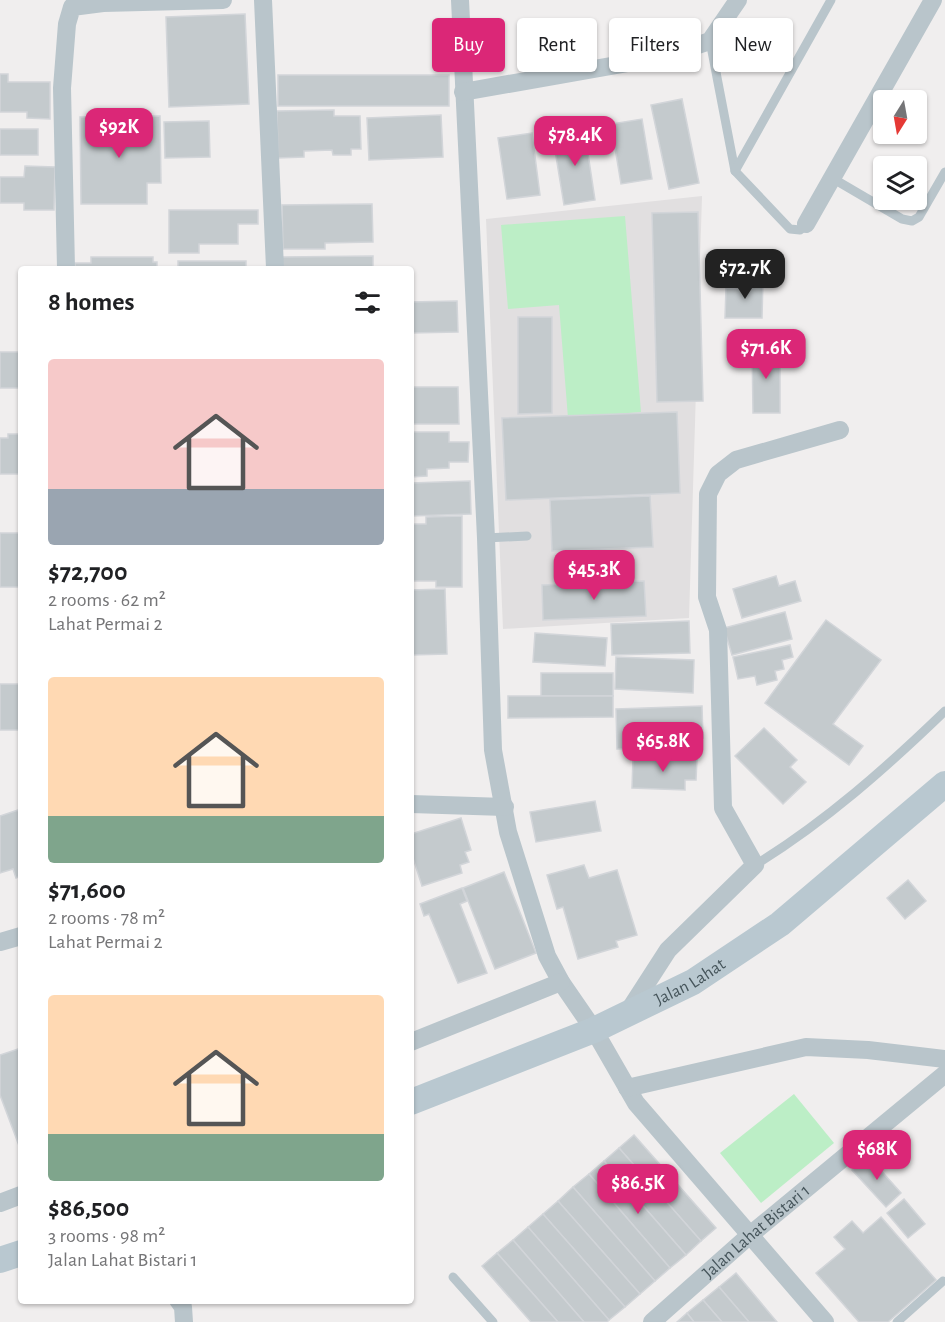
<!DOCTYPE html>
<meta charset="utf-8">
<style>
body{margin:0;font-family:"Alegreya Sans",sans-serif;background:#f6f6f6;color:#202124;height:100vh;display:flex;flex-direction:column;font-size:22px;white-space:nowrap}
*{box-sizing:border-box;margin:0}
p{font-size:20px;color:#757577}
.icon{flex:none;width:33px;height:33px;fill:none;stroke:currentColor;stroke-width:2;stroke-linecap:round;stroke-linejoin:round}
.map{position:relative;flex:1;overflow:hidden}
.side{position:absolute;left:18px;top:266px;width:396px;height:1038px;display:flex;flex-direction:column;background:#fff;border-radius:6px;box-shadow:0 2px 4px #0004}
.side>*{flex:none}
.guide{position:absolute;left:432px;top:18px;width:423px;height:54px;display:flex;gap:12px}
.needle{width:39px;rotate:191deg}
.tools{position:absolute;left:873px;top:90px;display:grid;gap:12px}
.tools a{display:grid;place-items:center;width:54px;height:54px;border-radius:6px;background:#fff;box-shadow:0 2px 4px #0004;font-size:30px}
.price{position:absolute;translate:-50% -51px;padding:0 14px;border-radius:12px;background:#db2777;color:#fff;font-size:20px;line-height:39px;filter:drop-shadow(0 2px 3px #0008)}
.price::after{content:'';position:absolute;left:50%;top:36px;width:18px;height:14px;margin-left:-9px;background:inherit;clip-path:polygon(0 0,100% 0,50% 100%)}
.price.on{background:#222;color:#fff}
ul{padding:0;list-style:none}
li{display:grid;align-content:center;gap:12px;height:318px;padding:0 30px}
li span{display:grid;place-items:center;height:186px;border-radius:6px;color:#555}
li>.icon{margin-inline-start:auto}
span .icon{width:108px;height:108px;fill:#fffc;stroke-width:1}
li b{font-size:26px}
h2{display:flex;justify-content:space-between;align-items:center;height:72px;padding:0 30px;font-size:26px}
.tag{padding:0 21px;border-radius:6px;background:#fff;box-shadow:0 2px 4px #0004;font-size:21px;line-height:54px}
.tag.on{background:#db2777;color:#fff}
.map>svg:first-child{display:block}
</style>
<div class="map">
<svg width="945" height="1322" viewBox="0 0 945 1322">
<rect width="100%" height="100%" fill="#f0eeee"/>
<!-- education -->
<polygon fill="#e1dfe0" points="702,196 689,618 503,629 486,219"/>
<!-- green -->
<g fill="#bceec6">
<polygon points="625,216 641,412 568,418 559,305 508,309 501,225"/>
<polygon points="794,1094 834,1143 761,1203 720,1153"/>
</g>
<!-- building -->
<g fill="#c4cacd" stroke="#d2d5d9" stroke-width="1.5">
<polygon points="245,14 249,104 169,107 166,17"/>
<polygon points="0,74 8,74 8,82 50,82 50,119 27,118 27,112 0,112"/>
<rect x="278" y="75" width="171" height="31"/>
<polygon points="682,99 699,183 669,189 651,105"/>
<polygon points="334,110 334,116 360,116 361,149 351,149 351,155 333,155 332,150 304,151 304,157 278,158 277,111"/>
<polygon points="441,115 443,157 369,160 367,118"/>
<polygon points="160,116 161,183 147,183 147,204 81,204 80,117"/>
<polygon points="642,119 652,179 621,184 611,124"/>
<polygon points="209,121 210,157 165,158 164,122"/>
<rect x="0" y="129" width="38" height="26"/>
<polygon points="593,131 595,146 587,147 595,200 564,205 553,138"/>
<polygon points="532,133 540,195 507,199 498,138"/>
<polygon points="25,166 55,167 54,210 24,210 24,203 0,203 0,177 24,177"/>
<polygon points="372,204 373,242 325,243 325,249 283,249 282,205"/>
<polygon points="169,210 258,210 258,224 238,224 238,244 199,244 199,253 169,253"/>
<polygon points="698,212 703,401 657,402 652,213"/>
<polygon points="373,256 373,268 283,268 282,257"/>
<polygon points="91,257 153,257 153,262 157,262 157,268 75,268 75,263 91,263"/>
<rect x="178" y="261" width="68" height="7"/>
<polygon points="743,278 763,279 762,318 725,318 726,288 742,289"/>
<polygon points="457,301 458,332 411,333 411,302"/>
<polygon points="518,317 552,317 552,413 518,414"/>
<polygon points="752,347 780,347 780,413 753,413"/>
<rect x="0" y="352" width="21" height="36"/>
<polygon points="411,387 458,387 459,424 411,424"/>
<polygon points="677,412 680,493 506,500 502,418"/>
<polygon points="411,432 449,432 449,442 469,442 468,462 449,462 449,468 427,469 427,476 411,477"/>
<polygon points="8,434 21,434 21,474 0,474 0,438 8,438"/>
<polygon points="470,481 471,514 411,516 411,483"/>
<polygon points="650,496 653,547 552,551 550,500"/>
<polygon points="462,516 462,587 436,587 436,581 411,581 411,524 426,524 426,517"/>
<rect x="0" y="533" width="21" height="54"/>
<polygon points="776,576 779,586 795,581 801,601 742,618 733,589"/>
<polygon points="644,581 646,616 543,620 542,585"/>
<polygon points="445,589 447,654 411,655 411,590"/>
<polygon points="785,612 792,639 732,655 724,628"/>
<polygon points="826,620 881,660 833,724 863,746 849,765 765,703"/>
<polygon points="689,621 690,653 612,655 611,624"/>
<polygon points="535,633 607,638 605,666 533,662"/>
<polygon points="790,645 793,657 782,660 784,669 775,671 777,680 757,685 755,676 738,679 733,657"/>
<polygon points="616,657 694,660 693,693 615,689"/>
<rect x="541" y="673" width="72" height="23"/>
<rect x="0" y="684" width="21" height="46"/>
<polygon points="508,696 613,696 613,717 508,718"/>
<polygon points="702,706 703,738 670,739 671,747 617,749 616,709"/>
<polygon points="764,728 797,760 790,767 806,782 783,804 735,756"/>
<polygon points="633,757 697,759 696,780 685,780 685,790 632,788"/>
<polygon points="595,801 601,831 536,842 530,812"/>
<polygon points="18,810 21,820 21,876 16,878 13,869 0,873 0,816"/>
<polygon points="461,818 471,850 465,852 469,862 460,865 462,873 422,886 411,852 411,834"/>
<polygon points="584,865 589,878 617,870 637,935 616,941 618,947 578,959 563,907 557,909 547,875"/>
<polygon points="504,872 536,953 495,969 463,888"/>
<polygon points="908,880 926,901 905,919 887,898"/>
<polygon points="462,888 467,901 460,904 487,973 458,983 429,914 424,916 420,904"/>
<polygon points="21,1048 21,1151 0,1095 0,1055"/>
<polygon points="634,1135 716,1228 701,1241 619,1148"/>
<polygon points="619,1148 701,1241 686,1255 604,1161"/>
<polygon points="868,1156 901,1193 886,1207 852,1170"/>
<polygon points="604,1161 686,1255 670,1268 589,1174"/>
<polygon points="589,1174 670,1268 655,1281 573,1187"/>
<polygon points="573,1187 655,1281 640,1294 558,1201"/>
<polygon points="904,1199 925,1224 908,1238 887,1213"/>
<polygon points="558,1201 640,1294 625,1307 543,1214"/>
<polygon points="543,1214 625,1307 609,1320 528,1227"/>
<polygon points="881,1217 936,1280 888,1322 859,1322 816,1273 845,1249 834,1237 852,1221 863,1233"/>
<polygon points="528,1227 609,1320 607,1322 584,1322 513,1240"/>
<polygon points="513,1240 584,1322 558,1322 497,1253"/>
<polygon points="497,1253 558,1322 531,1322 482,1266"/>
<polygon points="736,1273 777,1322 749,1322 719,1287"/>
<polygon points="719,1287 749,1322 722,1322 703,1300"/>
<polygon points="703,1300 722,1322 694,1322 687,1313"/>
<polygon points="687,1313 694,1322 677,1322"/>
</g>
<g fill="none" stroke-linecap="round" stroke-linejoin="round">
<!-- service -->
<g stroke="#b9c5cb" stroke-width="9">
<polyline points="710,41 735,171 790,229 800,230 806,224"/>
<polyline points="735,171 831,0"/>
<polyline points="832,178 902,219 912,221 919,217 945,172"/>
<polyline points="486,538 527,536"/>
<path d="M755,865c70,-43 131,-97 190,-154"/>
<polyline points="453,1277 493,1322"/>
<polyline points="897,1322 943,1281"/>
</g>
<!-- minor -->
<g stroke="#b9c5cb" stroke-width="18">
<polyline points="263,0 275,268"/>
<polyline points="460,0 486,538 493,750 508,832 547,956 561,982 594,1030 636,1103 825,1322"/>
<polyline points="463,92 662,57 710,41 738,0"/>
<polyline points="806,224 933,0"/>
<polyline points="66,268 62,88 67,24 72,7 103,3 223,0"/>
<polyline points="411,804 505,807"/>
<polyline points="0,942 21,936"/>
<polyline points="628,1012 668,950 755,865 723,808 718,630 707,597 708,494 718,474 736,460 840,430"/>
<polyline points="411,1042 561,982"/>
<polyline points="627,1088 806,1047 868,1050 945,1059"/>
<polyline points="0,1203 21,1195"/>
<polyline points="178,1300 183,1307 184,1322"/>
<path id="s1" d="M652,1322l98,-87 195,-161"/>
</g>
<!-- secondary -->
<g stroke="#b9c8d0" stroke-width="26">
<path id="s2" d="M411,1102l183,-72 99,-48 87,-58 165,-140"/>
<polyline points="0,1260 21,1253"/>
</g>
</g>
<g text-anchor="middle" stroke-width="5" stroke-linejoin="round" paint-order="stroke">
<!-- street labels -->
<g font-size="18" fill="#46555b" stroke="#fff">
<text dy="6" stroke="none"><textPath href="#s2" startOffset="304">Jalan Lahat</textPath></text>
<text dy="6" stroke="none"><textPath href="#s1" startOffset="138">Jalan Lahat Bistari 1</textPath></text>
</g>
</g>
</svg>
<div class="tools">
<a><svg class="needle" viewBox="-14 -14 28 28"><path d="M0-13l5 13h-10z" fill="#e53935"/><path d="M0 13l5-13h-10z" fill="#757577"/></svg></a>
<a><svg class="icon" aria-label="layers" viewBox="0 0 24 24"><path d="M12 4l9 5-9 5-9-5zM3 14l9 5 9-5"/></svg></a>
</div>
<b class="price" style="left:119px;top:159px">$92K</b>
<b class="price" style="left:575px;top:167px">$78.4K</b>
<b class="price on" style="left:745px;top:300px">$72.7K</b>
<b class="price" style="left:766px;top:380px">$71.6K</b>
<b class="price" style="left:594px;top:601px">$45.3K</b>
<b class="price" style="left:663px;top:773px">$65.8K</b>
<b class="price" style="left:877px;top:1181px">$68K</b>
<b class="price" style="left:638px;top:1215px">$86.5K</b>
<div class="guide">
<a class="tag on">Buy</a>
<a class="tag">Rent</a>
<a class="tag">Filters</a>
<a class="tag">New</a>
</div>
<section class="side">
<h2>8 homes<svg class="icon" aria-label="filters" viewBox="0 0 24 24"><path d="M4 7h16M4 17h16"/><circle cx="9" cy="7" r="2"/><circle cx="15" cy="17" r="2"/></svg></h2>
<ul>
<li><span style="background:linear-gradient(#f6c9c9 70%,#9aa5b1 0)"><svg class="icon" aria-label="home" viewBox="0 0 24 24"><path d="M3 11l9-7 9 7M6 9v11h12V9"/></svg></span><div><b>$72,700</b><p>2 rooms · 62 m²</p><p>Lahat Permai 2</p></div></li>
<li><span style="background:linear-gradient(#ffd9b3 75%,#7fa58c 0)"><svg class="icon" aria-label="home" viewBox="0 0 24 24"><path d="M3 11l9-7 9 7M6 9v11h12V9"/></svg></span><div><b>$71,600</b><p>2 rooms · 78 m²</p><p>Lahat Permai 2</p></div></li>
<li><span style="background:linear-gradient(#ffd9b3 75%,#7fa58c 0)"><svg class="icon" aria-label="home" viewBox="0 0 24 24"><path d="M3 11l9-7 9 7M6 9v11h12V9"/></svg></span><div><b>$86,500</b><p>3 rooms · 98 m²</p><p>Jalan Lahat Bistari 1</p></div></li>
</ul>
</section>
</div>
